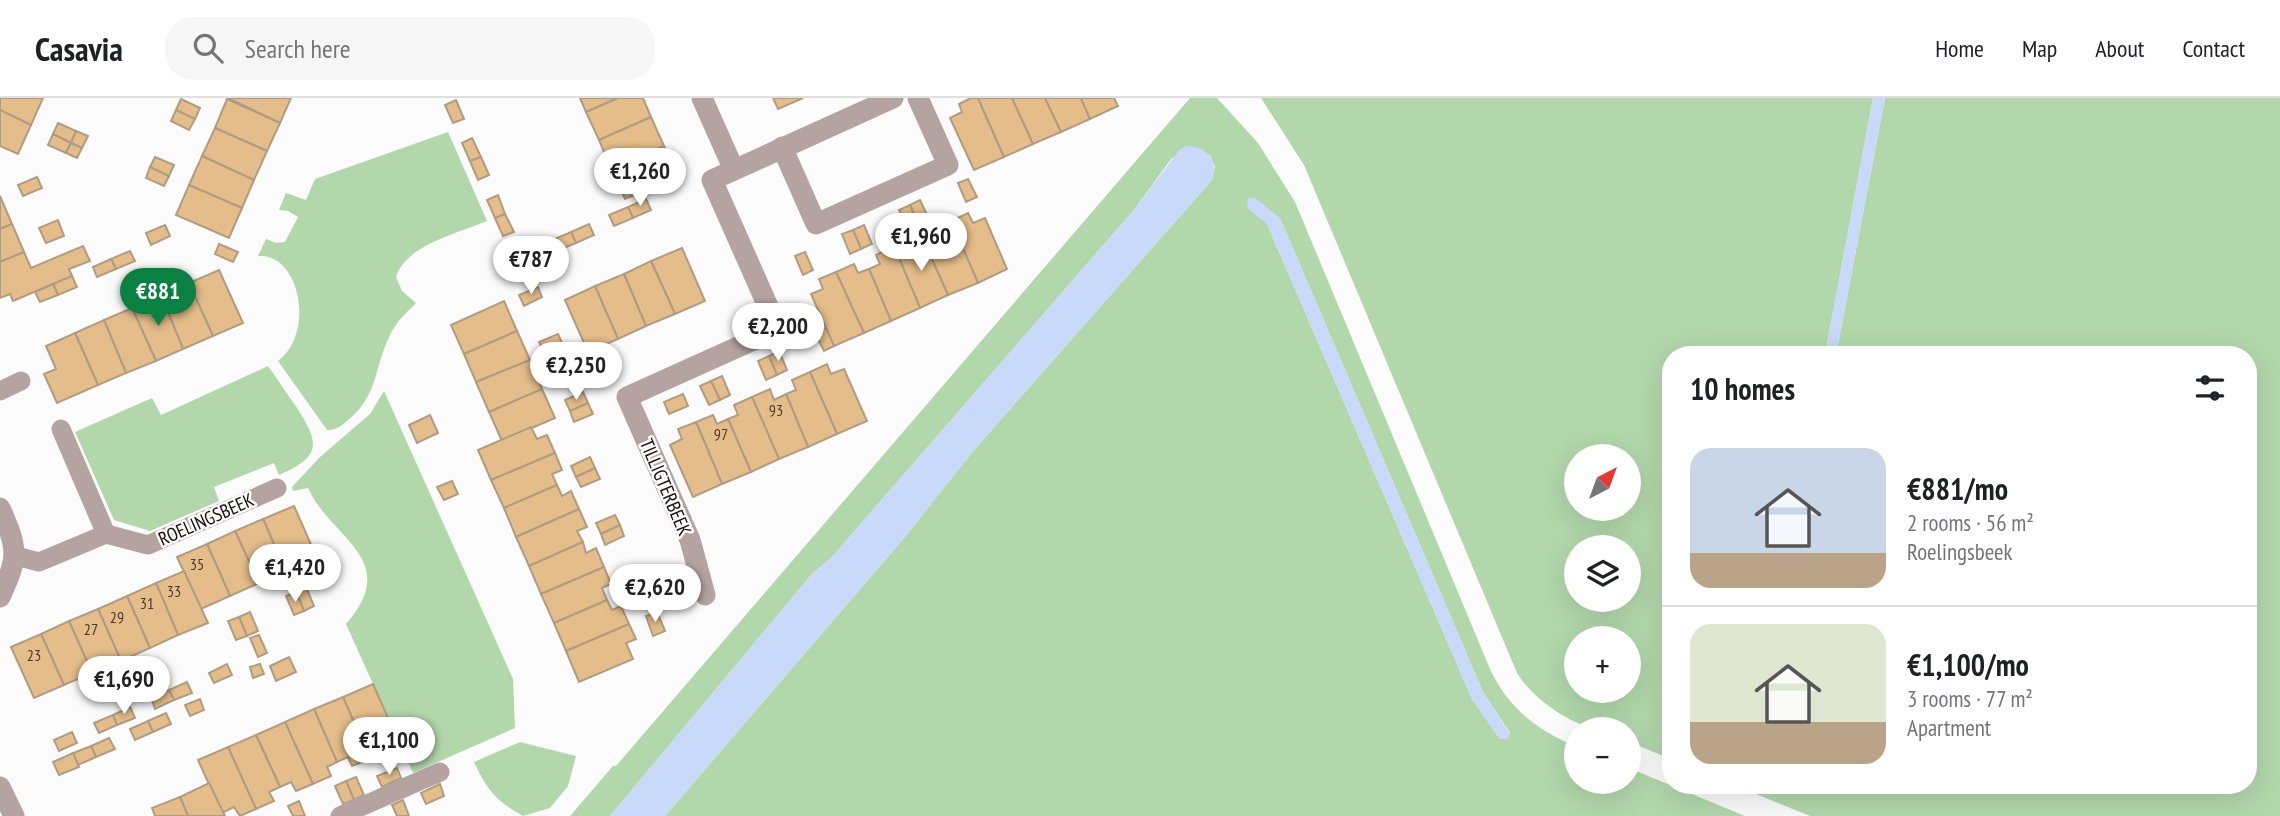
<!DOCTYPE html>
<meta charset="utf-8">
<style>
body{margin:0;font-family:"PT Sans Narrow",sans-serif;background:#f6f6f6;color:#202124;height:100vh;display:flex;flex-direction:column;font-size:26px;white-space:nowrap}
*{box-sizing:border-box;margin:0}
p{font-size:23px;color:#757577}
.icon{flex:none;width:38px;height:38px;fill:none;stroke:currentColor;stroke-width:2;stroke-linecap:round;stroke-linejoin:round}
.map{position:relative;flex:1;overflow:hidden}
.drawer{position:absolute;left:1662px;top:248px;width:595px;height:448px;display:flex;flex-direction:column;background:#fff;border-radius:28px;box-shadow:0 7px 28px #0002}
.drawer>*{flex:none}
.needle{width:46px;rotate:41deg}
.fabs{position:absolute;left:1564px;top:346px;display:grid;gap:14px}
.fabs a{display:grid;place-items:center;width:77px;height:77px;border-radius:50%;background:#fff;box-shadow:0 7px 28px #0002;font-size:35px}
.price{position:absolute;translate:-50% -60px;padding:0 16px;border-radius:24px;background:#fff;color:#222;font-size:23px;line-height:46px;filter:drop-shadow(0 2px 4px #0008)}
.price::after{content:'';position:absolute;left:50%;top:42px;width:21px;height:16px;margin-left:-10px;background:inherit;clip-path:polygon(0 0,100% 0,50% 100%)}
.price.selected{background:#0b8043;color:#fff}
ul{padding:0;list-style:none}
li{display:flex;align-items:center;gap:21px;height:175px;padding:0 28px}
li+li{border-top:2px solid #e0e0e0}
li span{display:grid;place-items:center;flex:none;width:196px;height:140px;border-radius:21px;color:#555}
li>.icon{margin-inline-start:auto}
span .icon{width:84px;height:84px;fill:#fffc;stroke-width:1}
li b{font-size:30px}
h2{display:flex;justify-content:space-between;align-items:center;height:84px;padding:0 28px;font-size:30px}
header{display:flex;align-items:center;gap:42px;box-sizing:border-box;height:98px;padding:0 35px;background:#fff;border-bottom:2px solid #e0e0e0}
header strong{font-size:33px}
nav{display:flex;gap:38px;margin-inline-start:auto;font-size:24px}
.search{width:490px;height:63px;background:#f6f6f6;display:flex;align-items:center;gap:18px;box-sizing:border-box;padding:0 24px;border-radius:28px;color:#757577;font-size:26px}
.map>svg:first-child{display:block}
</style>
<header>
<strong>Casavia</strong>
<div class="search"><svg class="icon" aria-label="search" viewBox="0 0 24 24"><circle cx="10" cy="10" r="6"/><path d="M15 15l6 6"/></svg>Search here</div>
<nav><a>Home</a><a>Map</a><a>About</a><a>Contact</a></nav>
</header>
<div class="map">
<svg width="2280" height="718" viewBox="0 0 2280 718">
<rect width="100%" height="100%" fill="#fbfbfb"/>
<!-- green -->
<g fill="#b2d7ab" fill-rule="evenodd">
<path d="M1190,0h27l41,45 37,59 195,467c18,39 47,61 87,78v35h52v-14l116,48h-1080l239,-278 70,-88 238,-270 3,-13 -5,-12 -38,3 -39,53 -302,347 -19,16 -202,242h-40l43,-50h3zM1260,118l20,2 203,474 27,41 -3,6h-7l-28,-40 -205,-475z"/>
<path d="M1261,0h612l-48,257h-154v404l-42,-17v-12c-9,0 -18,1 -27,0 -30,-3 -70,-32 -85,-57l-213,-508zM1577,359h52v52h-52zM1577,450h52v52h-52zM1577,541h52v52h-52z"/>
<polygon points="1885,0 2280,0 2280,718 1810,718 1736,688 2249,688 2249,257 1836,257"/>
<path d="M448,34l39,89c-30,13 -80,23 -91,56l6,14 14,12c-10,10 -19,18 -25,30 -18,35 -11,61 -44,88 -7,6 -11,9 -20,9l-49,-69c37,-27 23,-108 -20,-105l8,-17 10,4 9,-1 13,-25 -10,-6 -9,-1 7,-17 20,7 9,-21z"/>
<path d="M268,268c10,14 19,28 29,42 24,37 23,49 -18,67l-5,-12 -60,24 5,14 -69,30 -36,-11 -39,-88 77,-34 9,17z"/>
<path d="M384,293l129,288 2,49 -102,45 -67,-149c57,-65 -16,-86 -38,-136l-15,3 -1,-4 28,-30 50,-43z"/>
<path d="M520,644l56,14 -8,30 -18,22 -27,8c-27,-15 -36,-26 -49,-54z"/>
</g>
<!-- water -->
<g fill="#c8d9f9">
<polygon points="1873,0 1885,0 1836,257 1825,257"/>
<path d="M1186,48c20,0 34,14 26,34l-238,270 -70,88 -239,278h-55l202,-242 19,-16 302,-347 47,-62z"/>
<polygon points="1248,100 1255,100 1280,120 1483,594 1510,636 1507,641 1500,641 1472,601 1267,126 1247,110"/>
</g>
<!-- building -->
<g fill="#e4bd8a" stroke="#b19c82" stroke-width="2">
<polygon points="0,0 43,0 31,27 0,12"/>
<polygon points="228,0 291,0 280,25"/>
<polygon points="580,0 618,0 586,14"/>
<polygon points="618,0 643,0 651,19 599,42 586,14"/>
<polygon points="773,0 803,0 778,11"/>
<polygon points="971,0 978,0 1004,59 974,72 950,20 962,14 959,6"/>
<polygon points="978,0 1012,0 1033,46 1004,59"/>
<polygon points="1012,0 1045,0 1061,34 1033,46"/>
<polygon points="1045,0 1081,0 1090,21 1061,34"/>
<polygon points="1081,0 1114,0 1118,8 1090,21"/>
<polygon points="181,1 200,10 195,21 176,12"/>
<polygon points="227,1 280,25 267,53 215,30"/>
<polygon points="456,2 464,21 453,25 445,7"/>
<polygon points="0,12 31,27 18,56 0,48"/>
<polygon points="176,12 195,21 189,32 171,23"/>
<polygon points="651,19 664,48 611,71 599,42"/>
<polygon points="58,25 76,33 71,45 53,36"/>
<polygon points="215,30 267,53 254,82 202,58"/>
<polygon points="76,33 88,38 82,50 71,45"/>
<polygon points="53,36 71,45 66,55 48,47"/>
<polygon points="472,40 481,59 470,63 462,45"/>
<polygon points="71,45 82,50 77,60 66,55"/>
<polygon points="664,48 678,78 625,101 611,71"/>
<polygon points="202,58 254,82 242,110 189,87"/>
<polygon points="155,59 174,67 169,78 150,69"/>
<polygon points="481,59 489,77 478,82 470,63"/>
<polygon points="150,69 169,78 164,88 146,80"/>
<polygon points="37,79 42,90 23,98 18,87"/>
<polygon points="968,81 977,99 966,104 958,85"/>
<polygon points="189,87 242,110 229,140 176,117"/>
<polygon points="498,97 505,116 495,120 487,102"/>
<polygon points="0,98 12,126 0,131"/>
<polygon points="646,101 651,112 633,120 628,109"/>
<polygon points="920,102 929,121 918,126 910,107"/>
<polygon points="910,107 918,126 908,131 899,112"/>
<polygon points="628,109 633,120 614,128 609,117"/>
<polygon points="968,115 973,125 985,120 1007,171 978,185 951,123"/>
<polygon points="505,116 514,134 503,138 495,120"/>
<polygon points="58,122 64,138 46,145 39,130"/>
<polygon points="951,123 978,185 948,197 925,146 937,141 933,131"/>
<polygon points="12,126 24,154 0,164 0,131"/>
<polygon points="589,126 594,137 576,145 571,134"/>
<polygon points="165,127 170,138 151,147 146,135"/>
<polygon points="864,127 872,146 861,151 853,132"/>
<polygon points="853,132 861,151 850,156 842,136"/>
<polygon points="571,134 576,145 557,153 552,142"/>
<polygon points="911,141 915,150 925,146 948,197 920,210 894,148"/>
<polygon points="219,146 238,154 233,164 215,156"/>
<polygon points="83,148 90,163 69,171 72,178 13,203 10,196 0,200 0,164 24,154 31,170"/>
<polygon points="894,148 920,210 891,223 869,171 880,166 876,157"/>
<polygon points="682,150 705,203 675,216 651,163"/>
<polygon points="130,153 135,163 116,171 111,161"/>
<polygon points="805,154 813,172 803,177 795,158"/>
<polygon points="111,161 116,171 97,179 93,169"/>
<polygon points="651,163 675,216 646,228 624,176"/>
<polygon points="854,166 858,175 869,171 891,223 864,235 836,174"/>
<polygon points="219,172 243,225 213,238 189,185"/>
<polygon points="836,174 864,235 834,248 811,196 823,191 819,181"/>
<polygon points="624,176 646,228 618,241 595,188"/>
<polygon points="72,178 77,189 58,197 53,186"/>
<polygon points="189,185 213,238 183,251 161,197"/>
<polygon points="53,186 58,197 40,204 35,194"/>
<polygon points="595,188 618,241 588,254 565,202"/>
<polygon points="538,189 542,199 524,208 519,197"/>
<polygon points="161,197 183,251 156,263 132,210"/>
<polygon points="504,203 517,233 464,256 451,227"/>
<polygon points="132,210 156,263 126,275 104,222"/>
<polygon points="104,222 126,275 98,287 75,235"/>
<polygon points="826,230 834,248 824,253 815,235"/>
<polygon points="517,233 530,262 476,284 464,256"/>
<polygon points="75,235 98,287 57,305 44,276 56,271 46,248"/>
<polygon points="558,236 563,247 544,255 539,244"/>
<polygon points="563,247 568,257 549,266 544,255"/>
<polygon points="779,253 787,272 777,277 769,258"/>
<polygon points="769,258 777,277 766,282 758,263"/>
<polygon points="530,262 542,291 489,314 476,284"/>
<polygon points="827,266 831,276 844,271 867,323 837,336 810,274"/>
<polygon points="810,274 837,336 808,349 786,296 796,292 792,282"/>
<polygon points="722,278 730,297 720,302 711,283"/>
<polygon points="711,283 720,302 709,307 700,288"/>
<polygon points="542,291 555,320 502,343 489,314"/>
<polygon points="770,291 774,302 786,296 808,349 779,361 752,299"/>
<polygon points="583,294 588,305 570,313 565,302"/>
<polygon points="683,296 688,308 669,316 664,304"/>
<polygon points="752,299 779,361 751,374 728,321 738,317 734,307"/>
<polygon points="588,305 593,316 574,324 570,313"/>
<polygon points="430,317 438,335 417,345 409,327"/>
<polygon points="713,317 717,326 728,321 751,374 722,386 696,324"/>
<polygon points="696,324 722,386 693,399 670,347 682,341 678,331"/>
<polygon points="531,329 537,341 547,337 555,355 491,382 478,352"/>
<polygon points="555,355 562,372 552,376 557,387 504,410 491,382"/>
<polygon points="590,359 595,370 576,379 571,368"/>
<polygon points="595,370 600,381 581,389 576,379"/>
<polygon points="452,383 458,396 444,402 437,389"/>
<polygon points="557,387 562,398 571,393 579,411 516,439 504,410"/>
<polygon points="294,408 317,460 286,474 263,421"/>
<polygon points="579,411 587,429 577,433 583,444 529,468 516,439"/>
<polygon points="615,417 620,427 601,436 596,425"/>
<polygon points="263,421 286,474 259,485 235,433"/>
<polygon points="620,427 624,438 605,447 601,436"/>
<polygon points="235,433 259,485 230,498 207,446"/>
<polygon points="583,444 586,455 596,450 604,469 541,496 529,468"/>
<polygon points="207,446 230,498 201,511 177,459"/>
<polygon points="604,469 611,486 602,490 607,502 554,525 541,496"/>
<polygon points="184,473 208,525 178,537 156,485"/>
<polygon points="639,474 644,485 625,493 621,482"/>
<polygon points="156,485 178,537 150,550 127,498"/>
<polygon points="644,485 649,495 630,504 625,493"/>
<polygon points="306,489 314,508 304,513 296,494"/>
<polygon points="296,494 304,513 294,517 286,498"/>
<polygon points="127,498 150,550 121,563 98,511"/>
<polygon points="607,502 612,512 621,508 629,526 566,553 554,525"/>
<polygon points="98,511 121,563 92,575 69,523"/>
<polygon points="250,514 258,533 247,538 239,519"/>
<polygon points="657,514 665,533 653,538 646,518"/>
<polygon points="239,519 247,538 236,542 228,523"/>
<polygon points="69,523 92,575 64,587 41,536"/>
<polygon points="629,526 636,541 626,545 633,561 579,584 566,553"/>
<polygon points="41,536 64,587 34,600 11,549"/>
<polygon points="259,537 267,555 258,559 250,540"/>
<polygon points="289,559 296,574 276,583 270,568"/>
<polygon points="227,566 232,577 214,585 209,575"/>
<polygon points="260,566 264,576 253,580 250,569"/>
<polygon points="187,584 192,595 174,602 169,592"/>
<polygon points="373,586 396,638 384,643 388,653 370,661 343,599"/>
<polygon points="169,592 174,602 155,611 151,600"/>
<polygon points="343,599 370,661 352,668 348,659 337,664 314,611"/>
<polygon points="200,601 204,612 190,618 185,607"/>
<polygon points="130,609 135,620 117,627 113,617"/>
<polygon points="314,611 337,664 327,669 331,678 313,686 285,624"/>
<polygon points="166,615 171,626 153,634 148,623"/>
<polygon points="113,617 117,627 99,635 94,625"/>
<polygon points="148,623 153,634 135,642 130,631"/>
<polygon points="285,624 313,686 296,693 291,684 280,689 256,637"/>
<polygon points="72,634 77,645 59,653 54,642"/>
<polygon points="256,637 280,689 269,694 274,703 256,711 228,649"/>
<polygon points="109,640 115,651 96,659 91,648"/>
<polygon points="91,648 96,659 78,667 73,655"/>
<polygon points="228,649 256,711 240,718 234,709 222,715 198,662"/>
<polygon points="73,655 79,669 59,677 53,664"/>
<polygon points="397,670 401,680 382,689 377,678"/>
<polygon points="356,679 364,697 354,702 346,683"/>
<polygon points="346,683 354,702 343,706 335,688"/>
<polygon points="209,685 225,718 188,718 180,699"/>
<polygon points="440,686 444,698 426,706 421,695"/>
<polygon points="180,699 188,718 155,718 152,710"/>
<polygon points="403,702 409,718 397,718 392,707"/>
<polygon points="299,703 305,718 293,718 288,708"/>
</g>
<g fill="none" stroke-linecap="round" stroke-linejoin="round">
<!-- lane -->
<g stroke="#b4a3a1" stroke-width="19">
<polyline points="0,293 21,283"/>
<polyline points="61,331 106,436"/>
<polyline points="16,458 39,464 106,436 148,447 277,390"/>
<polyline points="340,718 440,674"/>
</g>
<!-- street -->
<g stroke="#b4a3a1" stroke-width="21">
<polyline points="702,0 734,72"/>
<polyline points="782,49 816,126 948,67 918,0"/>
<path d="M0,410c18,41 19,48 0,89"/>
<polyline points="705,497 690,442 627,299 778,231 712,82 893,0"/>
<polyline points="0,689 14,718"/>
</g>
</g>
<g text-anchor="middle" stroke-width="5" stroke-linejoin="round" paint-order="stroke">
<!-- number labels -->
<g font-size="16" fill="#4a3828">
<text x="776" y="318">93</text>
<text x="721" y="342">97</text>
<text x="197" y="472">35</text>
<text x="174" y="499">33</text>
<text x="147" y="511">31</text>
<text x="117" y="525">29</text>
<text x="91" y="537">27</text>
<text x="34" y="563">23</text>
</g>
<!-- street labels -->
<g font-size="19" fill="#170c08" stroke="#fbfbfb">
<text transform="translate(666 389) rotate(67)" y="7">TILLIGTERBEEK</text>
<text transform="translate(206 421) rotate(-24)" y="7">ROELINGSBEEK</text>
</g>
</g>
</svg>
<div class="fabs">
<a><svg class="needle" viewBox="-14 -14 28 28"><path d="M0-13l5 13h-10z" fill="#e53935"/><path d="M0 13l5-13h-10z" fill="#757577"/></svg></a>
<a><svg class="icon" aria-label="layers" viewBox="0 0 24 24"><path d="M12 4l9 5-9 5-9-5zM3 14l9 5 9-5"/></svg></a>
<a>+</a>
<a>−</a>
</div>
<b class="price" style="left:640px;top:110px">€1,260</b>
<b class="price" style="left:921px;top:175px">€1,960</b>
<b class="price" style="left:531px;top:198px">€787</b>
<b class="price selected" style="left:158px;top:230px">€881</b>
<b class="price" style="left:778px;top:265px">€2,200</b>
<b class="price" style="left:576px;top:304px">€2,250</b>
<b class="price" style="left:295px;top:506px">€1,420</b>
<b class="price" style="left:655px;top:526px">€2,620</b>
<b class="price" style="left:124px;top:618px">€1,690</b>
<b class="price" style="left:389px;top:679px">€1,100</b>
<section class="drawer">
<h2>10 homes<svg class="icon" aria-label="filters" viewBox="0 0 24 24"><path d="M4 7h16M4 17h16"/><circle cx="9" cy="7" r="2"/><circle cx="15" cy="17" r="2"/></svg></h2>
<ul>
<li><span style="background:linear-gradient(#c9d6e8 75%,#b9a48a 0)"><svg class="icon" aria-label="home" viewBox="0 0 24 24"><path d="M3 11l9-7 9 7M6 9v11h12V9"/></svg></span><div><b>€881/mo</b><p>2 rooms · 56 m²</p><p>Roelingsbeek</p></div></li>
<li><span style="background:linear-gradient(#dfe7d0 70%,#b9a48a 0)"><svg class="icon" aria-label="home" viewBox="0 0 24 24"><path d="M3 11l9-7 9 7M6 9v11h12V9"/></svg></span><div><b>€1,100/mo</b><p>3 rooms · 77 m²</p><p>Apartment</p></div></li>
</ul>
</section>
</div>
